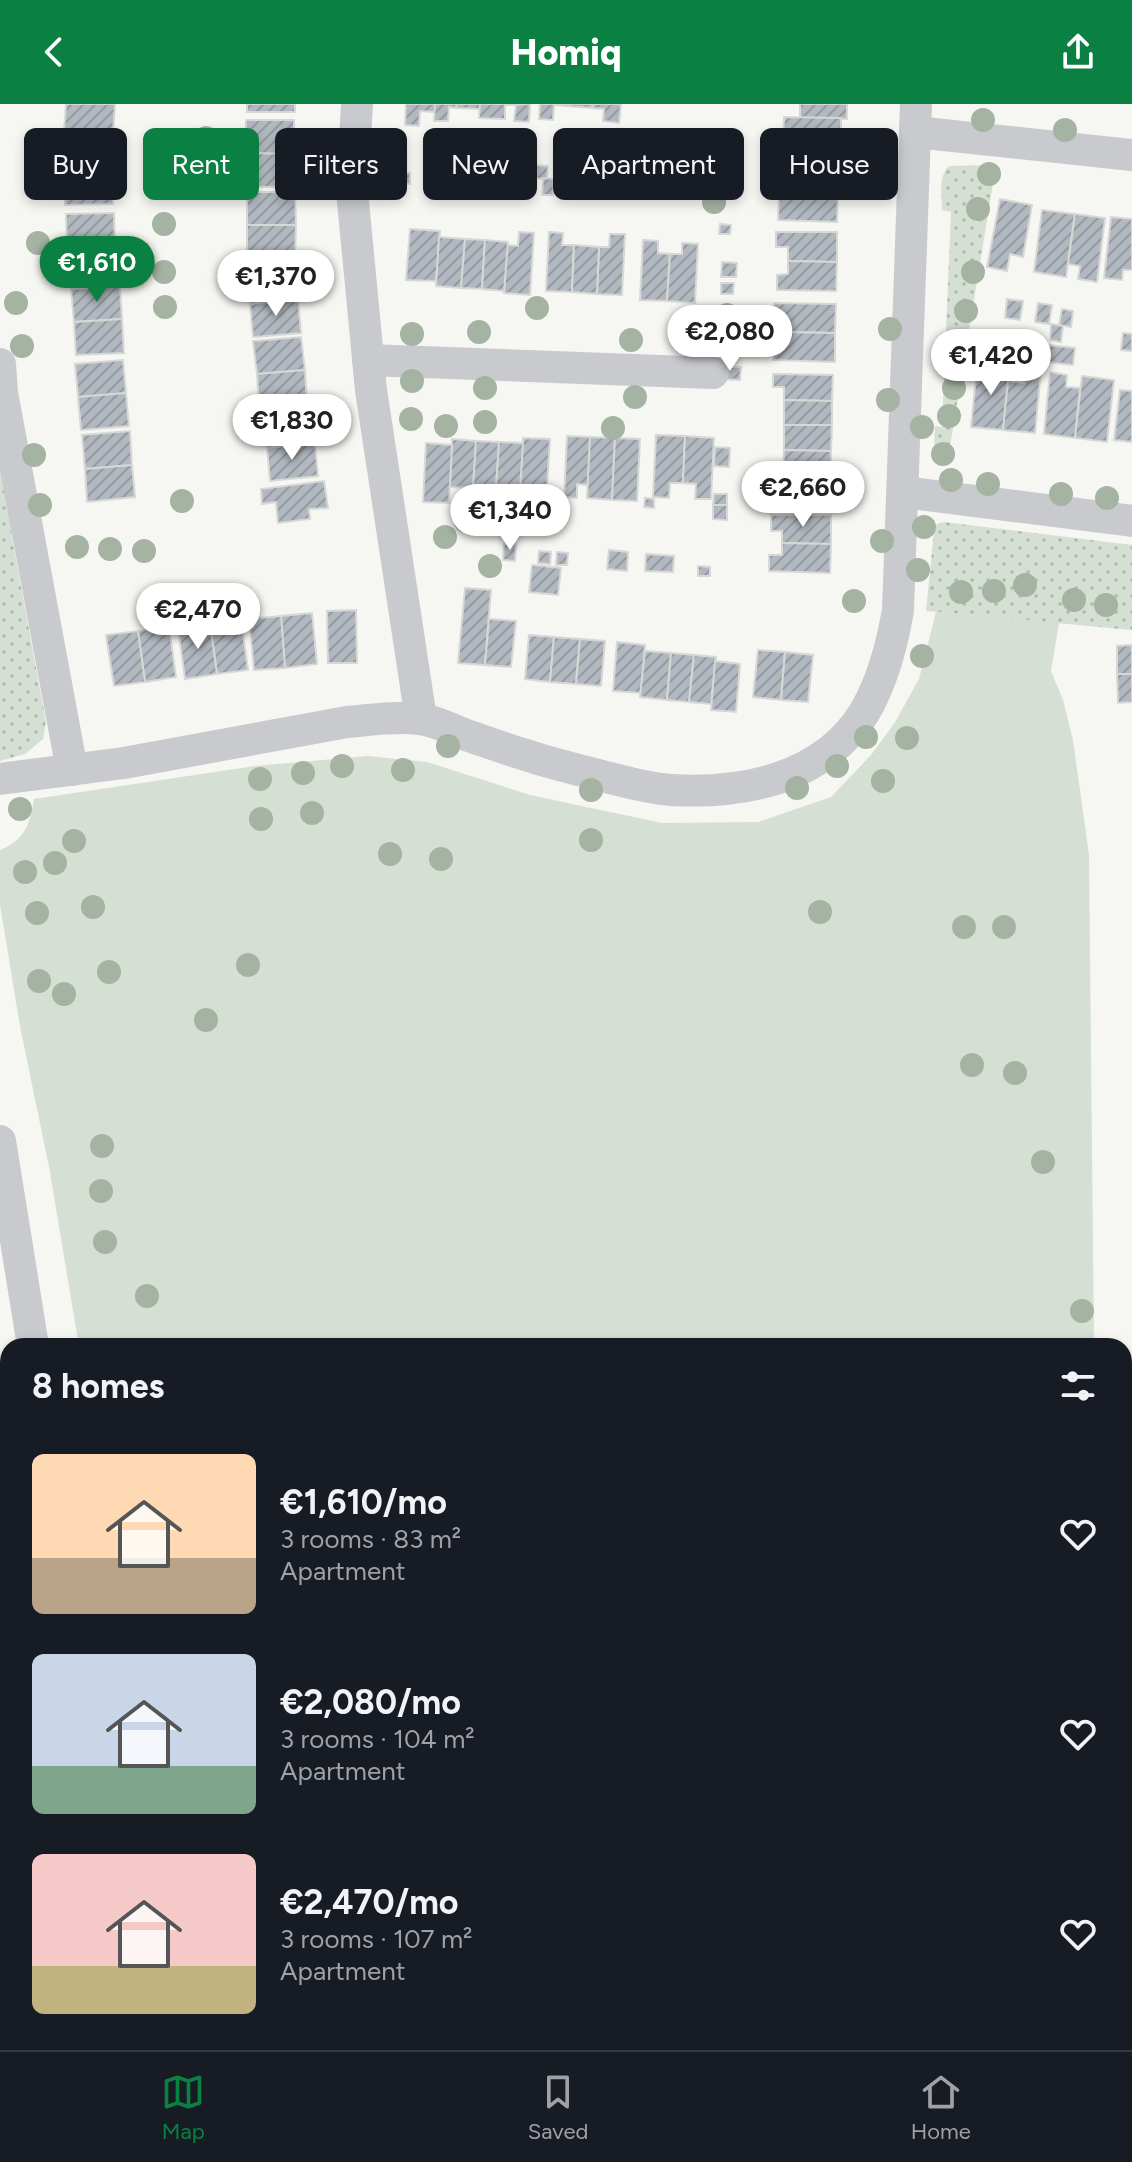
<!DOCTYPE html>
<meta charset="utf-8">
<style>
body{margin:0;font-family:Figtree,sans-serif;background:#20242c;color:#f1f3f6;height:100vh;display:flex;flex-direction:column;font-size:30px;white-space:nowrap}
*{box-sizing:border-box;margin:0}
p{font-size:26px;color:#9ea1a6}
.icon{flex:none;width:44px;height:44px;fill:none;stroke:currentColor;stroke-width:2;stroke-linecap:round;stroke-linejoin:round}
.map{position:relative;flex:1;overflow:hidden}
.panel{position:absolute;left:0px;top:1234px;width:1132px;height:712px;display:flex;flex-direction:column;background:#171b24;border-radius:24px 24px 0 0;box-shadow:0 4px 12px #0003}
.panel>*{flex:none}
.guide{position:absolute;left:24px;top:24px;width:1084px;height:72px;display:flex;gap:16px}
.price{position:absolute;translate:-50% -68px;padding:0 18px;border-radius:28px;background:#fff;color:#222;font-size:26px;line-height:52px;filter:drop-shadow(0 2px 4px #0008)}
.price::after{content:'';position:absolute;left:50%;top:48px;width:24px;height:18px;margin-left:-12px;background:inherit;clip-path:polygon(0 0,100% 0,50% 100%)}
.price.on{background:#0b8043;color:#fff}
ul{padding:0;list-style:none}
li{display:flex;align-items:center;gap:24px;height:200px;padding:0 32px}
li span{display:grid;place-items:center;flex:none;width:224px;height:160px;border-radius:12px;color:#555}
li>.icon{margin-inline-start:auto}
span .icon{width:96px;height:96px;fill:#fffc;stroke-width:1}
li b{font-size:34px}
h2{display:flex;justify-content:space-between;align-items:center;height:96px;padding:0 32px;font-size:34px}
.chip{padding:0 28px;border-radius:12px;background:#171b24;box-shadow:0 4px 12px #0003;font-size:28px;line-height:72px}
.chip.on{background:#0b8043;color:#fff}
header{display:flex;justify-content:space-between;align-items:center;height:104px;padding:0 32px;background:#0b8043;color:#fff;font-size:36px;font-weight:800}
.menu{display:flex;justify-content:space-around;align-items:center;height:112px;border-top:2px solid #363941;background:#171b24;font-size:22px;color:#9ea1a6}
.menu a{display:grid;justify-items:center;gap:4px}
.menu .on{color:#0b8043}
.map>svg:first-child{display:block}
</style>
<header><svg class="icon" aria-label="back" viewBox="0 0 24 24"><path d="M15 5l-7 7 7 7"/></svg>Homiq<svg class="icon" aria-label="share" viewBox="0 0 24 24"><path d="M12 15V3M7 8l5-5 5 5M5 13v7h14v-7"/></svg></header>
<div class="map">
<svg width="1132" height="1946" viewBox="0 0 1132 1946">
<defs>
<pattern id="grass-dots" width="8" height="8" patternUnits="userSpaceOnUse" patternTransform="scale(2)"><rect width="8" height="8" fill="#d5dfd3"/><path d="M2 2h.1M6 6h.1" fill="none" stroke="#b0b9b1" stroke-width="1.8" stroke-linecap="round"/></pattern>
<pattern id="forest-crowns" width="20" height="18" patternUnits="userSpaceOnUse" patternTransform="scale(2)"><rect width="20" height="18" fill="#d5dfd3"/><path d="M2 6a3 3 0 1 1 6 0M12 15a3 3 0 1 1 6 0" fill="none" stroke="#b0b9b1"/></pattern>
<pattern id="building-hatch" width="6" height="6" patternUnits="userSpaceOnUse" patternTransform="scale(2)"><rect width="6" height="6" fill="#b2b8bf"/><path d="M-1 1l2-2M0 6l6-6M5 7l2-2" fill="none" stroke="#949aa1"/></pattern>
</defs>
<rect width="100%" height="100%" fill="#f6f6f2"/>
<!-- grass -->
<g fill="url(#grass-dots)">
<path d="M996,61l-49,300 -8,-3c-6,-11 -5,-23 -4,-36l7,1 9,-215 -9,-2c0,-14 -4,-34 7,-44z"/>
<polygon points="0,335 12,433 46,618 43,635 25,650 0,657"/>
<polygon points="944,418 1132,441 1132,526 926,507 934,428 937,420"/>
<polygon points="106,1938 169,1938 169,1946 105,1946"/>
</g>
<!-- forest -->
<polygon fill="url(#forest-crowns)" points="0,1300 8,1347 8,1701 0,1699"/>
<!-- green -->
<path fill="#d5dfd3" d="M936,508l123,11 -8,48 12,29 10,40 16,115 5,491h-1015l-29,-174 -30,-146 -20,-121v-55c25,-10 30,-26 34,-51l221,-33 113,-10 59,6 103,33 132,28 96,-1 73,-25 40,-42 23,-31 25,-45z"/>
<!-- building -->
<g fill="url(#building-hatch)" stroke="#d7d8d5" stroke-width="2">
<polygon points="66,0 115,0 113,30 64,28"/>
<rect x="247" y="0" width="48" height="8"/>
<polygon points="406,0 435,0 435,8 420,7 419,22 405,21"/>
<polygon points="435,0 457,0 456,4 449,3 448,17 434,17"/>
<polygon points="457,0 480,0 480,5 456,4"/>
<polygon points="480,0 505,0 505,15 479,14"/>
<polygon points="530,0 529,18 514,17 516,1 505,1"/>
<polygon points="540,0 566,0 566,2 554,1 553,16 539,15"/>
<polygon points="566,0 593,0 592,4 566,2"/>
<polygon points="593,0 621,0 619,19 603,17 604,5 592,4"/>
<polygon points="800,0 847,0 847,15 800,14"/>
<polygon points="784,13 841,14 841,46 783,45"/>
<polygon points="246,16 294,16 294,50 245,49"/>
<polygon points="725,32 736,33 735,46 724,46"/>
<polygon points="111,33 112,66 64,67 63,34"/>
<polygon points="245,49 294,50 293,83 245,83"/>
<polygon points="394,50 403,50 403,63 394,62"/>
<polygon points="433,55 442,55 441,66 433,66"/>
<polygon points="453,55 464,56 463,69 453,69"/>
<polygon points="778,58 839,60 838,89 789,88 790,73 778,73"/>
<polygon points="477,59 491,60 490,72 476,71"/>
<polygon points="530,61 548,62 547,75 529,74"/>
<polygon points="564,62 576,63 575,76 563,75"/>
<polygon points="112,66 113,100 65,101 64,67"/>
<polygon points="394,68 410,69 410,80 393,79"/>
<polygon points="476,73 484,74 484,86 475,85"/>
<polygon points="543,74 554,75 553,91 542,91"/>
<rect x="577" y="76" width="10" height="12"/>
<polygon points="636,79 649,80 648,94 636,93"/>
<polygon points="247,88 295,88 296,121 247,121"/>
<polygon points="779,88 838,89 837,118 778,116"/>
<polygon points="1000,95 1032,101 1023,153 1010,150 1007,167 987,163"/>
<polygon points="1042,106 1075,110 1066,173 1034,168"/>
<polygon points="114,109 115,143 67,144 66,110"/>
<polygon points="1075,110 1105,114 1097,178 1078,175 1080,162 1068,160"/>
<polygon points="1111,113 1132,115 1132,166 1123,166 1122,176 1104,174"/>
<polygon points="720,120 731,121 730,130 719,130"/>
<polygon points="247,121 296,121 295,154 247,154"/>
<polygon points="410,125 440,127 436,177 406,176"/>
<polygon points="519,128 534,129 530,191 504,189 507,141 518,142"/>
<polygon points="549,128 563,129 562,141 574,141 572,188 546,187"/>
<polygon points="776,128 837,128 837,158 788,157 788,143 776,143"/>
<polygon points="610,130 625,130 622,191 597,190 599,143 609,143"/>
<polygon points="439,133 465,135 461,184 436,182"/>
<polygon points="465,135 485,136 482,185 461,184"/>
<polygon points="485,136 508,138 504,187 482,185"/>
<polygon points="643,136 658,137 658,149 670,150 667,197 640,196"/>
<polygon points="682,139 698,140 695,199 667,197 670,150 682,150"/>
<polygon points="574,141 599,143 597,190 572,188"/>
<polygon points="115,143 116,176 68,177 67,144"/>
<polygon points="788,157 837,158 836,187 777,186 777,171 788,170"/>
<polygon points="722,158 737,159 736,173 721,173"/>
<polygon points="296,162 298,195 250,200 248,167"/>
<polygon points="721,179 734,179 733,190 721,190"/>
<polygon points="120,182 122,215 74,218 71,185"/>
<polygon points="298,195 301,229 253,233 250,200"/>
<polygon points="1007,195 1023,197 1020,216 1005,214"/>
<polygon points="774,199 836,200 835,229 787,228 787,214 774,214"/>
<polygon points="1038,199 1052,201 1049,220 1035,218"/>
<polygon points="1062,205 1073,207 1071,223 1059,221"/>
<polygon points="122,215 124,249 76,251 74,218"/>
<polygon points="1051,220 1063,222 1061,238 1050,236"/>
<polygon points="774,228 835,229 835,258 773,256"/>
<polygon points="1123,229 1132,230 1132,247 1121,246"/>
<polygon points="301,233 305,266 257,270 253,237"/>
<polygon points="1048,241 1075,244 1073,261 1046,258"/>
<polygon points="123,256 126,289 78,293 75,260"/>
<polygon points="993,259 1010,260 1003,326 971,323 977,263 993,264"/>
<polygon points="720,263 741,263 740,276 719,275"/>
<polygon points="1026,265 1041,267 1035,329 1003,326 1008,277 1024,279"/>
<polygon points="305,266 307,299 259,303 257,270"/>
<polygon points="1050,268 1067,271 1066,283 1080,284 1075,334 1044,330"/>
<polygon points="773,270 833,271 832,297 784,296 784,283 773,283"/>
<polygon points="1082,272 1114,276 1107,338 1075,334"/>
<polygon points="1120,286 1132,287 1132,338 1114,336"/>
<polygon points="126,289 129,322 81,326 78,293"/>
<polygon points="784,296 832,297 832,321 784,321"/>
<polygon points="312,306 315,339 267,344 264,310"/>
<polygon points="784,321 832,321 831,347 784,346"/>
<polygon points="130,327 132,361 85,365 82,331"/>
<polygon points="656,331 685,332 683,379 670,379 669,394 653,393"/>
<polygon points="567,332 590,333 588,381 577,380 577,394 564,393"/>
<polygon points="685,332 714,334 711,395 695,395 696,380 683,379"/>
<polygon points="590,333 615,334 612,396 587,394"/>
<polygon points="523,334 550,335 546,400 531,400 532,384 520,384"/>
<polygon points="615,334 640,335 637,397 612,396"/>
<polygon points="452,335 476,337 473,384 450,383"/>
<polygon points="476,337 499,338 496,385 473,384"/>
<polygon points="499,338 523,339 520,386 496,385"/>
<polygon points="315,339 318,372 270,377 267,344"/>
<polygon points="426,339 452,341 449,399 423,398"/>
<polygon points="715,343 730,344 729,363 714,362"/>
<polygon points="784,346 831,347 831,372 783,372"/>
<polygon points="132,361 135,393 87,398 85,365"/>
<polygon points="783,372 831,372 831,397 771,396 772,379 783,379"/>
<polygon points="324,377 328,404 309,405 310,415 278,419 276,398 262,400 261,385"/>
<polygon points="714,390 727,390 727,401 713,401"/>
<polygon points="645,394 654,395 654,404 644,403"/>
<polygon points="713,401 727,401 727,416 713,415"/>
<polygon points="771,411 831,411 831,440 782,439 782,427 771,427"/>
<polygon points="782,439 831,440 830,469 769,467 769,451 782,451"/>
<polygon points="504,440 516,440 515,457 503,456"/>
<polygon points="609,446 628,448 627,467 607,465"/>
<polygon points="539,447 551,448 550,460 538,459"/>
<polygon points="557,448 568,449 567,461 556,461"/>
<polygon points="646,450 674,452 673,468 645,467"/>
<polygon points="532,461 561,464 558,491 529,488"/>
<polygon points="698,462 710,463 710,472 698,472"/>
<polygon points="465,484 491,486 485,561 458,559"/>
<polygon points="356,506 357,559 328,559 327,507"/>
<polygon points="312,509 317,560 285,564 281,512"/>
<polygon points="281,512 285,564 254,566 249,515"/>
<polygon points="241,515 248,566 217,570 210,519"/>
<polygon points="489,515 516,517 511,563 485,561"/>
<polygon points="210,519 217,570 185,575 178,524"/>
<polygon points="169,522 176,573 145,578 138,527"/>
<polygon points="138,527 145,578 114,582 106,531"/>
<polygon points="529,531 554,533 550,578 525,575"/>
<polygon points="554,533 580,535 576,580 550,578"/>
<polygon points="580,535 605,537 601,582 576,580"/>
<polygon points="617,538 645,541 641,589 613,587"/>
<polygon points="1132,541 1132,570 1117,570 1117,542"/>
<polygon points="758,546 785,548 781,596 753,593"/>
<polygon points="645,547 671,549 667,596 640,593"/>
<polygon points="785,548 813,551 808,598 781,596"/>
<polygon points="671,549 694,551 689,598 667,596"/>
<polygon points="694,551 716,553 711,600 689,598"/>
<polygon points="715,557 740,560 736,608 711,606"/>
<polygon points="1117,570 1132,570 1132,598 1118,599"/>
<rect x="1130" y="1340" width="2" height="28"/>
<polygon points="1130,1368 1132,1368 1132,1395 1129,1395"/>
<rect x="1129" y="1395" width="3" height="28"/>
<rect x="1126" y="1548" width="6" height="29"/>
<polygon points="1126,1577 1132,1577 1132,1606 1125,1606"/>
<polygon points="263,1938 314,1938 314,1943"/>
<rect x="341" y="1938" width="26" height="8"/>
<rect x="425" y="1938" width="60" height="8"/>
<rect x="616" y="1938" width="54" height="8"/>
<polygon points="967,1938 1020,1938 1020,1946 966,1946"/>
</g>
<g fill="none" stroke-linecap="round" stroke-linejoin="round">
<!-- minor -->
<g stroke="#c8cace" stroke-width="32">
<polyline points="357,0 352,87 371,286 421,615"/>
<polyline points="915,28 1132,51"/>
<polyline points="368,256 713,269"/>
<polyline points="0,260 2,289 72,666"/>
<polyline points="904,388 1132,417"/>
<path d="M0,675l124,-16 223,-41c24,-2 49,-6 73,-3 16,2 31,10 46,16 21,7 42,15 63,21 21,7 43,12 65,18 24,6 51,14 77,16 72,4 152,-11 193,-77 19,-32 28,-67 34,-103l18,-506"/>
<polyline points="0,1037 33,1242"/>
<polyline points="1124,1678 1132,1681"/>
<polyline points="0,1903 8,1905"/>
<polyline points="183,1938 183,1946"/>
<polyline points="544,1938 545,1946"/>
<polyline points="50,1946 51,1938"/>
<polyline points="904,1946 904,1938"/>
</g>
</g>
<!-- trees -->
<g fill="#a5b3a3">
<circle cx="983" cy="16" r="12"/>
<circle cx="1065" cy="26" r="12"/>
<circle cx="206" cy="34" r="12"/>
<circle cx="989" cy="70" r="12"/>
<circle cx="698" cy="73" r="12"/>
<circle cx="611" cy="74" r="12"/>
<circle cx="731" cy="74" r="12"/>
<circle cx="714" cy="98" r="12"/>
<circle cx="978" cy="105" r="12"/>
<circle cx="164" cy="120" r="12"/>
<circle cx="38" cy="139" r="12"/>
<circle cx="164" cy="168" r="12"/>
<circle cx="973" cy="168" r="12"/>
<circle cx="16" cy="199" r="12"/>
<circle cx="165" cy="203" r="12"/>
<circle cx="537" cy="204" r="12"/>
<circle cx="966" cy="207" r="12"/>
<circle cx="727" cy="211" r="12"/>
<circle cx="890" cy="225" r="12"/>
<circle cx="479" cy="228" r="12"/>
<circle cx="412" cy="230" r="12"/>
<circle cx="631" cy="236" r="12"/>
<circle cx="725" cy="237" r="12"/>
<circle cx="22" cy="242" r="12"/>
<circle cx="412" cy="277" r="12"/>
<circle cx="485" cy="284" r="12"/>
<circle cx="954" cy="284" r="12"/>
<circle cx="635" cy="293" r="12"/>
<circle cx="888" cy="296" r="12"/>
<circle cx="949" cy="312" r="12"/>
<circle cx="411" cy="315" r="12"/>
<circle cx="485" cy="318" r="12"/>
<circle cx="446" cy="322" r="12"/>
<circle cx="922" cy="323" r="12"/>
<circle cx="613" cy="324" r="12"/>
<circle cx="943" cy="350" r="12"/>
<circle cx="34" cy="351" r="12"/>
<circle cx="951" cy="376" r="12"/>
<circle cx="988" cy="380" r="12"/>
<circle cx="1061" cy="390" r="12"/>
<circle cx="1107" cy="394" r="12"/>
<circle cx="182" cy="397" r="12"/>
<circle cx="40" cy="401" r="12"/>
<circle cx="466" cy="417" r="12"/>
<circle cx="924" cy="423" r="12"/>
<circle cx="445" cy="433" r="12"/>
<circle cx="882" cy="437" r="12"/>
<circle cx="77" cy="443" r="12"/>
<circle cx="110" cy="445" r="12"/>
<circle cx="144" cy="447" r="12"/>
<circle cx="490" cy="462" r="12"/>
<circle cx="918" cy="466" r="12"/>
<circle cx="1025" cy="481" r="12"/>
<circle cx="994" cy="487" r="12"/>
<circle cx="961" cy="488" r="12"/>
<circle cx="1074" cy="496" r="12"/>
<circle cx="854" cy="497" r="12"/>
<circle cx="1106" cy="501" r="12"/>
<circle cx="922" cy="552" r="12"/>
<circle cx="866" cy="633" r="12"/>
<circle cx="907" cy="634" r="12"/>
<circle cx="448" cy="642" r="12"/>
<circle cx="342" cy="662" r="12"/>
<circle cx="837" cy="662" r="12"/>
<circle cx="403" cy="666" r="12"/>
<circle cx="303" cy="669" r="12"/>
<circle cx="260" cy="675" r="12"/>
<circle cx="883" cy="677" r="12"/>
<circle cx="797" cy="684" r="12"/>
<circle cx="591" cy="686" r="12"/>
<circle cx="20" cy="705" r="12"/>
<circle cx="312" cy="709" r="12"/>
<circle cx="261" cy="715" r="12"/>
<circle cx="591" cy="736" r="12"/>
<circle cx="74" cy="737" r="12"/>
<circle cx="390" cy="750" r="12"/>
<circle cx="441" cy="755" r="12"/>
<circle cx="55" cy="759" r="12"/>
<circle cx="25" cy="768" r="12"/>
<circle cx="93" cy="803" r="12"/>
<circle cx="820" cy="808" r="12"/>
<circle cx="37" cy="809" r="12"/>
<circle cx="964" cy="823" r="12"/>
<circle cx="1004" cy="823" r="12"/>
<circle cx="248" cy="861" r="12"/>
<circle cx="109" cy="868" r="12"/>
<circle cx="39" cy="877" r="12"/>
<circle cx="64" cy="890" r="12"/>
<circle cx="206" cy="916" r="12"/>
<circle cx="972" cy="961" r="12"/>
<circle cx="1015" cy="969" r="12"/>
<circle cx="102" cy="1042" r="12"/>
<circle cx="1043" cy="1058" r="12"/>
<circle cx="101" cy="1087" r="12"/>
<circle cx="105" cy="1138" r="12"/>
<circle cx="147" cy="1192" r="12"/>
<circle cx="1082" cy="1207" r="12"/>
</g>
</svg>
<b class="price on" style="left:97px;top:200px">€1,610</b>
<b class="price" style="left:276px;top:214px">€1,370</b>
<b class="price" style="left:730px;top:269px">€2,080</b>
<b class="price" style="left:991px;top:293px">€1,420</b>
<b class="price" style="left:292px;top:358px">€1,830</b>
<b class="price" style="left:803px;top:425px">€2,660</b>
<b class="price" style="left:510px;top:448px">€1,340</b>
<b class="price" style="left:198px;top:547px">€2,470</b>
<div class="guide">
<a class="chip">Buy</a>
<a class="chip on">Rent</a>
<a class="chip">Filters</a>
<a class="chip">New</a>
<a class="chip">Apartment</a>
<a class="chip">House</a>
</div>
<section class="panel">
<h2>8 homes<svg class="icon" aria-label="filters" viewBox="0 0 24 24"><path d="M4 7h16M4 17h16"/><circle cx="9" cy="7" r="2"/><circle cx="15" cy="17" r="2"/></svg></h2>
<ul>
<li><span style="background:linear-gradient(#ffd9b3 65%,#b9a48a 0)"><svg class="icon" aria-label="home" viewBox="0 0 24 24"><path d="M3 11l9-7 9 7M6 9v11h12V9"/></svg></span><div><b>€1,610/mo</b><p>3 rooms · 83 m²</p><p>Apartment</p></div><svg class="icon" aria-label="heart" viewBox="0 0 24 24"><path d="M12 20l-8-8c-3-5 5-10 8-4 3-6 11-1 8 4z"/></svg></li>
<li><span style="background:linear-gradient(#c9d6e8 70%,#7fa58c 0)"><svg class="icon" aria-label="home" viewBox="0 0 24 24"><path d="M3 11l9-7 9 7M6 9v11h12V9"/></svg></span><div><b>€2,080/mo</b><p>3 rooms · 104 m²</p><p>Apartment</p></div><svg class="icon" aria-label="heart" viewBox="0 0 24 24"><path d="M12 20l-8-8c-3-5 5-10 8-4 3-6 11-1 8 4z"/></svg></li>
<li><span style="background:linear-gradient(#f6c9c9 70%,#c2b280 0)"><svg class="icon" aria-label="home" viewBox="0 0 24 24"><path d="M3 11l9-7 9 7M6 9v11h12V9"/></svg></span><div><b>€2,470/mo</b><p>3 rooms · 107 m²</p><p>Apartment</p></div><svg class="icon" aria-label="heart" viewBox="0 0 24 24"><path d="M12 20l-8-8c-3-5 5-10 8-4 3-6 11-1 8 4z"/></svg></li>
</ul>
</section>
</div>
<nav class="menu">
<a class="on"><svg class="icon" aria-label="map" viewBox="0 0 24 24"><path d="M3 6l6-2 6 2 6-2v14l-6 2-6-2-6 2zM9 4v14M15 6v14"/></svg>Map</a>
<a><svg class="icon" aria-label="saved" viewBox="0 0 24 24"><path d="M7 4h10v16l-5-4-5 4z"/></svg>Saved</a>
<a><svg class="icon" aria-label="home" viewBox="0 0 24 24"><path d="M3 11l9-7 9 7M6 9v11h12V9"/></svg>Home</a>
</nav>
